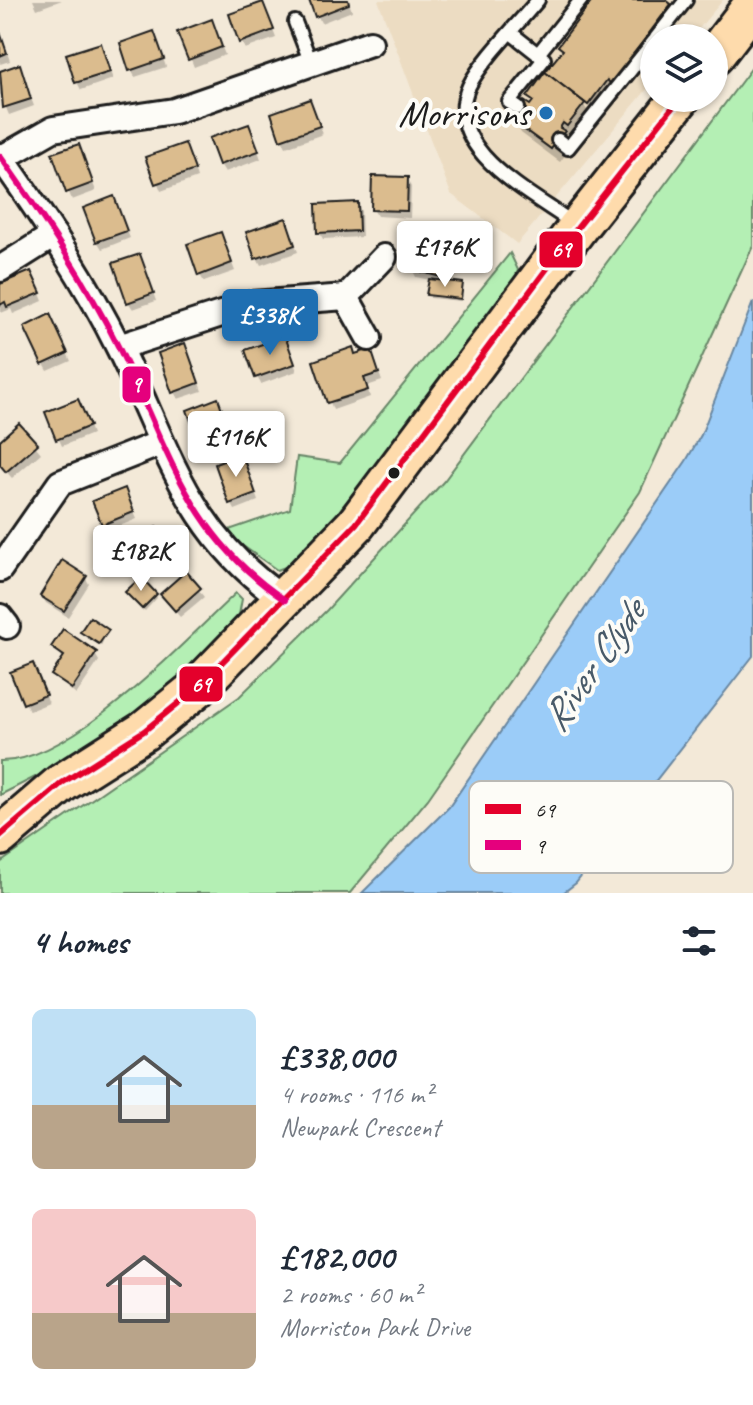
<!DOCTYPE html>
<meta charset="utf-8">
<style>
body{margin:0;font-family:Caveat,sans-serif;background:#f6f6f7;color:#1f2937;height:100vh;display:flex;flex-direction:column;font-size:30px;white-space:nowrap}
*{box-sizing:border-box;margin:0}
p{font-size:26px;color:#747a83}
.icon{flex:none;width:44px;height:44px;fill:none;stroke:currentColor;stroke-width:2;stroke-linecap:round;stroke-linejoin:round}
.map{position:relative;height:893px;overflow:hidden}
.details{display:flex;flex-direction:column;background:#fff;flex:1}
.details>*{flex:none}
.fabs{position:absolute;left:640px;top:24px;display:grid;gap:16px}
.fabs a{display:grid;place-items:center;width:88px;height:88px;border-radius:50%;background:#fff;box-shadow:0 2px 6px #0004;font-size:40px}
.price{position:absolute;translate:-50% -68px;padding:0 18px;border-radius:8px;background:#fff;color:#222;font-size:26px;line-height:52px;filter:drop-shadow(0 2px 4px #0008)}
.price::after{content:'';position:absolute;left:50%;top:48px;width:24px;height:18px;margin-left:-12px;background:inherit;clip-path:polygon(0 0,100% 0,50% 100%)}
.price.selected{background:#1f6fb2;color:#fff}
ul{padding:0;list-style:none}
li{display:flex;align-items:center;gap:24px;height:200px;padding:0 32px}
li span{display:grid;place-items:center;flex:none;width:224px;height:160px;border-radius:12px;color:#555}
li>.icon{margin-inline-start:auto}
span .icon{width:96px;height:96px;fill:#fffc;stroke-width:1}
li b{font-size:34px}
h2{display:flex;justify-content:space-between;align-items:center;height:96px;padding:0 32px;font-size:34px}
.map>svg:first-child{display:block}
</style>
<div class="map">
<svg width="753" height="893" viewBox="0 0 753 893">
<rect width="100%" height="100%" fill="#f3e9d8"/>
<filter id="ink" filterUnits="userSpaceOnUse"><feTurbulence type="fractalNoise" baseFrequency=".0125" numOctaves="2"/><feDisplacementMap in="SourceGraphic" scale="16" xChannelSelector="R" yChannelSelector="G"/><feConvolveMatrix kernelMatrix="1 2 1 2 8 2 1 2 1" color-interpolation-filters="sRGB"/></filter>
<g filter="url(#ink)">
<!-- built -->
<polygon fill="#ecdcc2" points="378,0 723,0 691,38 654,38 654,81 517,244 451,194"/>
<!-- green -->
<g fill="#b4efb4" stroke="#688668" stroke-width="2">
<polygon points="753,66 753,246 640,492 428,799 350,893 0,893 0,863 239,697 327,610 444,481"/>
<polygon points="510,253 518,270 508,296 299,562 277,570 223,532 290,509 297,457 340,463"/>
<path d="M236,593l6,6 -3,16 -81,85 -103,67 -55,28v-34c72,2 184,-120 236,-168z"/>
</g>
<!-- water -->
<polygon fill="#9bccf8" stroke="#6886a0" stroke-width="2" points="753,302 753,656 576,883 563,893 362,893 449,807 686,461 701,435"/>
<!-- shadow -->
<g fill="#0003">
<polygon points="33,0 62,0 37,9"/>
<polygon points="311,0 348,0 352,11 321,23"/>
<polygon points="596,0 663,0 671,8 613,85 609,82 590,107 581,100 592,119 560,162 521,133 513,119 534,104 530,97"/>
<polygon points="266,12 276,38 245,49 241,42"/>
<polygon points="215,29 225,55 194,67 180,33"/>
<polygon points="0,32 10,61 0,64"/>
<polygon points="157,40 166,67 135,77 131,70"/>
<polygon points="100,46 113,79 81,90 77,82"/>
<polygon points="19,67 34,106 9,115 0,94 0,73"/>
<polygon points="310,101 323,134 286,147 282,139"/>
<polygon points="252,134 261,159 225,172 220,164"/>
<polygon points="189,153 197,178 161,191 148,158"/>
<polygon points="82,154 96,191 72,200 54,155"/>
<polygon points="407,179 411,187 410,218 377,216 373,209"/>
<polygon points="114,199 130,238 102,249 97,241"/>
<polygon points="357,204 361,211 362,237 323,239 319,232"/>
<polygon points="289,227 298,252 261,265 257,258"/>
<polygon points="221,235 235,271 204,282 200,275"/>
<polygon points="452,248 456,255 449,284 461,285 461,301 430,298 430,280 416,277 412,269"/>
<polygon points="143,263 156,301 133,309 128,302"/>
<polygon points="35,281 43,301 13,314 11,309 1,313 0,286"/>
<polygon points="53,324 71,361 48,371 44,364"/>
<polygon points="288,346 297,371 261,384 257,377"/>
<polygon points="188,353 202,391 178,399 174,392"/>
<polygon points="356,356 374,359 382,381 367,386 370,397 333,410 315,362"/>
<polygon points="82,408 92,434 62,446 47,413"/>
<polygon points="221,408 233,440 205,450 201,443"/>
<polygon points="19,426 41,453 12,478 0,465 0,442"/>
<polygon points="245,464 258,501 235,510 231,503"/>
<polygon points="128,498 137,519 107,531 103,524"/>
<polygon points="157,529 172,568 147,578 132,538"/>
<polygon points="186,574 204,597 180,617 167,602"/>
<polygon points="85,577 89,584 68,617 46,603 42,596"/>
<polygon points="129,595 156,595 157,598 145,611"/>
<polygon points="107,631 101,646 82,632"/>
<polygon points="53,647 95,654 99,661 76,695 53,675 64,659"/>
<polygon points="36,672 49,703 29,711 12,673"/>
</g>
<!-- building -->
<g fill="#dbbc8e" stroke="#1c1c1c" stroke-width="2">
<polygon points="309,0 348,0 349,4 315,17"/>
<polygon points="593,0 666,0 671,4 611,84 607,80 588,105 545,72 563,50 558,46"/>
<polygon points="263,2 274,30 239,43 229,14"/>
<polygon points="212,19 222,47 188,60 177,32"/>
<polygon points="154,31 164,59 129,71 120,43"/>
<polygon points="0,32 7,53 0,56"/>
<polygon points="101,43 110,72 75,83 66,54"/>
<polygon points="20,64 31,99 3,108 0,71"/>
<polygon points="545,72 585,103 567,126 563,123 560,128 565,131 551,149 510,119 524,101 530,105 533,101 527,97"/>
<polygon points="310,99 320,126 280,140 271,113"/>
<polygon points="249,124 259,151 219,165 209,138"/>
<polygon points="185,143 195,170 155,184 145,157"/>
<polygon points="79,144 93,183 66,193 52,153"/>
<polygon points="372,176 408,177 407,211 371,210"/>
<polygon points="114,196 127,231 96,242 83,208"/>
<polygon points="358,202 359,231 317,233 316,204"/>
<polygon points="286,218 295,245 255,259 246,232"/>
<polygon points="221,232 232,263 198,276 187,244"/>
<polygon points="418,237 453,246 445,278 410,269"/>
<polygon points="140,254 154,293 127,303 113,263"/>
<polygon points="31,271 41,293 7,307 5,302 0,305 0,284"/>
<polygon points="429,279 463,283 461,299 426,295"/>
<polygon points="50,314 68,353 42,365 24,327"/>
<polygon points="285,336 295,364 255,378 245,350"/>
<polygon points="185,343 199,383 172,393 158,353"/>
<polygon points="353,347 355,354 371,349 379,373 364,378 368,390 327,403 313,361"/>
<polygon points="218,398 230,432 199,444 187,410"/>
<polygon points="78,399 90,426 56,440 45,412"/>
<polygon points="19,423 38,444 6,472 0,465 0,440"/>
<polygon points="242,454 256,494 229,504 215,464"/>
<polygon points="125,488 134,512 102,525 92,501"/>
<polygon points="157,527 170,561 141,571 129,537"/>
<polygon points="62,560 87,576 64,611 40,596"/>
<polygon points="186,571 201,588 175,611 160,594"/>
<polygon points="141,577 157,594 142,609 125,592"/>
<polygon points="90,617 109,630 99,644 80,632"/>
<polygon points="63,629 97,652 72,689 51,675 64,656 51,647"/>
<polygon points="33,663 46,695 23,704 10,672"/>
</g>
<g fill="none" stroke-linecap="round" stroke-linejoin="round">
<!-- lane casing -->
<g stroke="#1c1c1c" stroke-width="18">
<g id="lane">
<path d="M538,0c-19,23 -57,61 -69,86 -29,63 64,108 105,138"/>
<polyline points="295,22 311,63"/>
<polyline points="511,33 544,59 509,102 518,108"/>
<polyline points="656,38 686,0"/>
<polyline points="538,54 581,0"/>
<polyline points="558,140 568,148 654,41"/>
</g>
</g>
<!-- street casing -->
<g stroke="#1c1c1c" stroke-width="30">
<g id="street">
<path d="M0,156c43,61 86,125 119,192 49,99 68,187 166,252"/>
<polyline points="2,158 53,129 174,111 370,43"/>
<polyline points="0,269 54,235"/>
<polyline points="369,338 346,297 384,257"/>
<polyline points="119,347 252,304 346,297"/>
<polyline points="0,569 60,483 161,443"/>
<polyline points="0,617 7,626"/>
</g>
</g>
<!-- primary casing -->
<g stroke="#1c1c1c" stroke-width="44">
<g id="primary">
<polyline points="714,56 753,5"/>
<polyline points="0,836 62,783 144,731 196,689 356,524 578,227 680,98"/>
</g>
</g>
<!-- lane -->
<use href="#lane" stroke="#fdfcf7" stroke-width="12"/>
<!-- street -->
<use href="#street" stroke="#fdfcf7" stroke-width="24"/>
<!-- primary -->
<use href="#primary" stroke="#fedbac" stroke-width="38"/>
<!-- bus-1 casing -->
<g stroke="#fdfcf7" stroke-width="12">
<polyline id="bus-1" points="0,836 62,783 144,731 196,689 356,524 578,227 680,98"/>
</g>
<!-- bus-2 casing -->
<g stroke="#fdfcf7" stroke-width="12">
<path id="bus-2" d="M0,156c43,61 86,125 119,192 49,99 68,187 166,252"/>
</g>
<!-- bus-1 -->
<use href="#bus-1" stroke="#e4002b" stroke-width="6"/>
<!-- bus-2 -->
<use href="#bus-2" stroke="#e5007d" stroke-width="6"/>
</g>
</g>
<!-- markers -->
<circle fill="#1f6fb2" stroke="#fdfcf7" stroke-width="3" cx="546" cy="113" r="8"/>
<circle fill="#1c1c1c" stroke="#fdfcf7" stroke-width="3" cx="394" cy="473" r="7"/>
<g text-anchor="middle" stroke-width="8" stroke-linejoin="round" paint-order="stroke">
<!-- poi labels -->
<g font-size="38" fill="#1c1c1c" stroke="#fdfcf7" text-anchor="end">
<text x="530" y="126">Morrisons</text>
</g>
<!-- water labels -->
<g font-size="40" font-style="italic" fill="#485a69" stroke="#fdfcf7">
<text transform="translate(592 665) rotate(-55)" y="14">River Clyde</text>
</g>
</g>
<!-- legend -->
<rect x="469" y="781" width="264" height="92" rx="12" fill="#fdfcf7" stroke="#bab9b5" stroke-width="2"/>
<rect x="485" y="804" width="36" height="10" fill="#e4002b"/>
<rect x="485" y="840" width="36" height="10" fill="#e5007d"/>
<g font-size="22" fill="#1c1c1c">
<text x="535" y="817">69</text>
<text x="535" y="853">9</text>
</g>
<g stroke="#fdfcf7" stroke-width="3">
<rect x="538" y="230" width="46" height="39" rx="8" fill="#e4002b"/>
<rect x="121" y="365" width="31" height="39" rx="8" fill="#e5007d"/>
<rect x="178" y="665" width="46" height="38" rx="8" fill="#e4002b"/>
</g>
<g font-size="22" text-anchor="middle" font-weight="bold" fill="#fff">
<text x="561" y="257">69</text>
<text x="136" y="392">9</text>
<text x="201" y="692">69</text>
</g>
</svg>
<div class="fabs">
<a><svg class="icon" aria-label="layers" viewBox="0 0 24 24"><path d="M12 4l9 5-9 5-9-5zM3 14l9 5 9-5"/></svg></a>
</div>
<b class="price" style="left:445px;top:289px">£176K</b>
<b class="price selected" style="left:270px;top:357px">£338K</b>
<b class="price" style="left:236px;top:479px">£116K</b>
<b class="price" style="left:141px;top:593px">£182K</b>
</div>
<section class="details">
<h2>4 homes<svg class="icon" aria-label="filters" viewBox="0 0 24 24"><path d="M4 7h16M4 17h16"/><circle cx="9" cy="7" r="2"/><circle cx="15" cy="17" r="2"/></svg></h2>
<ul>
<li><span style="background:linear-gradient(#bfe0f5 60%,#b9a48a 0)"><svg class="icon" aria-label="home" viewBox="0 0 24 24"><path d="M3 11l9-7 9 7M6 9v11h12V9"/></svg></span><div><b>£338,000</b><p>4 rooms · 116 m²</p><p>Newpark Crescent</p></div></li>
<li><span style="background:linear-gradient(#f6c9c9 65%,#b9a48a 0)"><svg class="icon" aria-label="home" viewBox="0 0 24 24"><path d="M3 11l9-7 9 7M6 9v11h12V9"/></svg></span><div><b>£182,000</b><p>2 rooms · 60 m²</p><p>Morriston Park Drive</p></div></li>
</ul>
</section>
